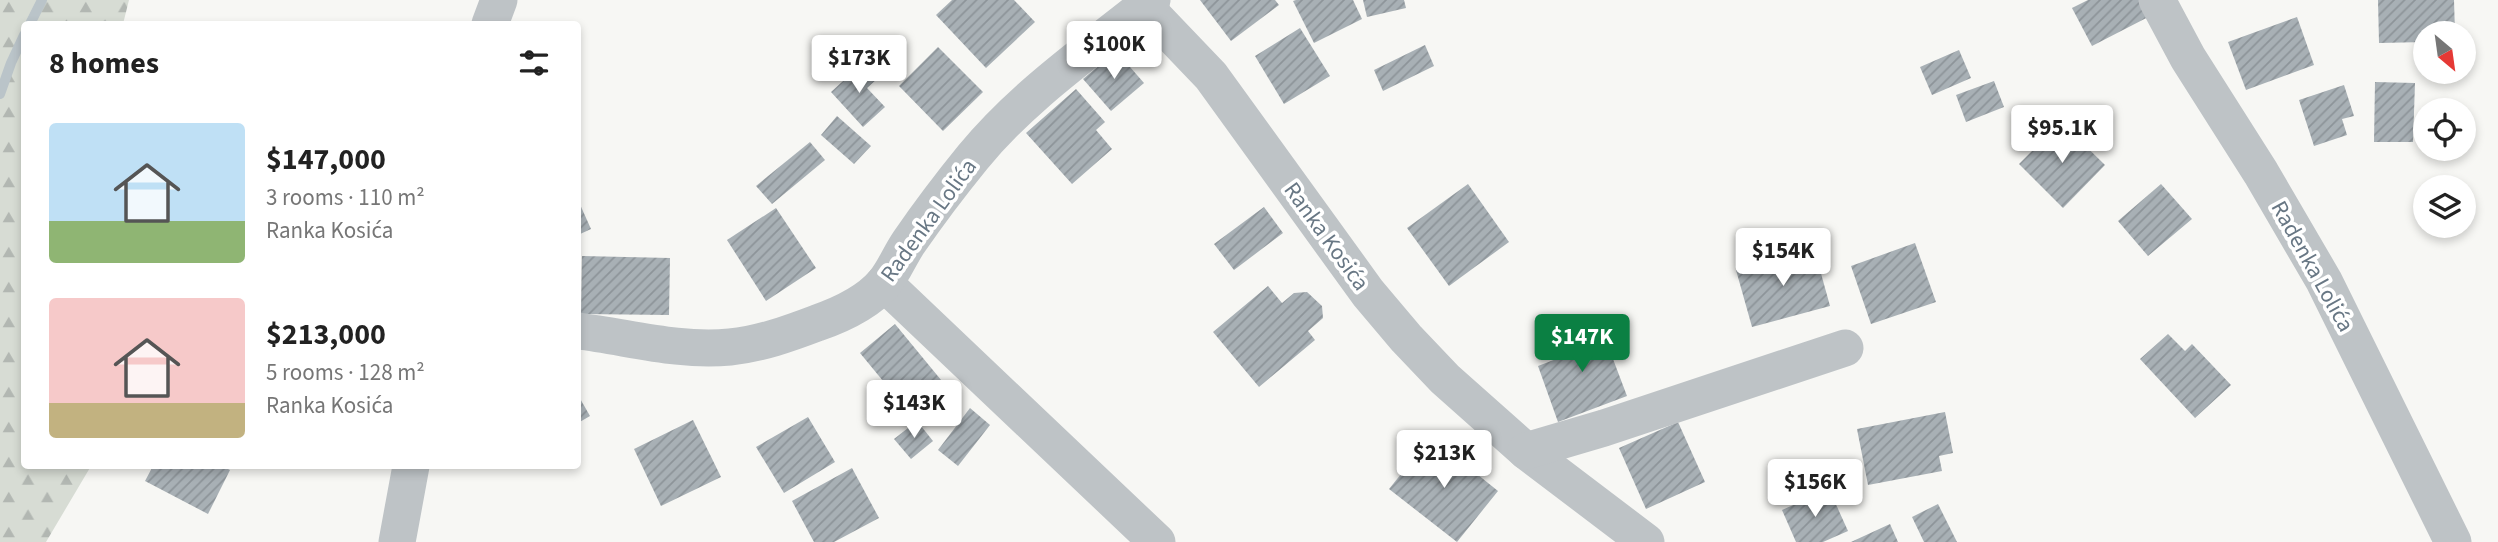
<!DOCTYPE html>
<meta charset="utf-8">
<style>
body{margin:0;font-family:"Source Sans 3",sans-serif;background:#f6f6f6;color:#222;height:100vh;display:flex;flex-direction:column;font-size:26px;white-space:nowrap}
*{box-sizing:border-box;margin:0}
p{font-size:23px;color:#767676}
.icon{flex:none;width:38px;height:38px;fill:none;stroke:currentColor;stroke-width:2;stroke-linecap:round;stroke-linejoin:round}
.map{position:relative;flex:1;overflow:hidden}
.sheet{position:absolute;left:21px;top:21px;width:560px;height:448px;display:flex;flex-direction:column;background:#fff;border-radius:7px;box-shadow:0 4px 10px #0003}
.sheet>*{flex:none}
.needle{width:46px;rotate:151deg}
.buttons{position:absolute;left:2413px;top:21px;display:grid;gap:14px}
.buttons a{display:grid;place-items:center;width:63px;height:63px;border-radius:50%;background:#fff;box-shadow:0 4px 10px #0003;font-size:35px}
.price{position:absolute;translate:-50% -60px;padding:0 16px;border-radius:7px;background:#fff;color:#222;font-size:23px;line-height:46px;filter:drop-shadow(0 2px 4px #0008)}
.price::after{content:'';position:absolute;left:50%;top:42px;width:21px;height:16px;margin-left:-10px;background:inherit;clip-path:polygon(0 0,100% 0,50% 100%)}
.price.current{background:#0b8043;color:#fff}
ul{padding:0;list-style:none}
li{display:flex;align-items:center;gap:21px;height:175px;padding:0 28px}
li span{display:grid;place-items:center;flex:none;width:196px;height:140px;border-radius:7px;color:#555}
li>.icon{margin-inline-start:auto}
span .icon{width:84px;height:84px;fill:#fffc;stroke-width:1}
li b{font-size:30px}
h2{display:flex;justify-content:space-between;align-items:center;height:84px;padding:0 28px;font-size:30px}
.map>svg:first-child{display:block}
</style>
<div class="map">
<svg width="2498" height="542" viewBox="0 0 2498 542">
<defs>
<pattern id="forest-firs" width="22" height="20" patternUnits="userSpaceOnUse" patternTransform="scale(1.75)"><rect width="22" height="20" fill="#d7dcd4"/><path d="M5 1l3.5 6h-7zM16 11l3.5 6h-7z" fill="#b2b7b2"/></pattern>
<pattern id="building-hatch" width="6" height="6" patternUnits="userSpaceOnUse" patternTransform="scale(1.75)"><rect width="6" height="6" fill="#a8b0b5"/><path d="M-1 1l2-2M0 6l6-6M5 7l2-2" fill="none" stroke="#8d9499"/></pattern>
</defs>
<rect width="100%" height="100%" fill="#f7f7f4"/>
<!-- forest -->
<polygon fill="url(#forest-firs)" points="0,0 129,0 123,24 24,24 24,466 91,466 46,542 0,542"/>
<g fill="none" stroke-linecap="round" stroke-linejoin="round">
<!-- stream -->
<g stroke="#bac4c9" stroke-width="10">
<polyline points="30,24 42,0"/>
<polyline points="0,94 11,63 24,35"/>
</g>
</g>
<!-- building -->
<g fill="url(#building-hatch)">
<polygon points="952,0 1014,0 1035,22 986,68 936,15"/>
<polygon points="1200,0 1275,0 1279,5 1231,41"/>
<polygon points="1296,0 1353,0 1362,19 1314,43 1293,1"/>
<polygon points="1363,0 1404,0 1406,8 1367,17"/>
<polygon points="2088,0 2149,0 2156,13 2092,46 2072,8"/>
<polygon points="2378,0 2454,0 2455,33 2426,33 2426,42 2379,43"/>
<polygon points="2297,17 2314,65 2246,90 2228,42"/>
<polygon points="1300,28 1330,76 1284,104 1255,56"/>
<polygon points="1425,45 1434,66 1383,91 1374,70"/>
<polygon points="938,47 983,92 943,131 899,86"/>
<polygon points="1959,50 1971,78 1932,95 1920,67"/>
<polygon points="1116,51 1144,83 1111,111 1083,79"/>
<polygon points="864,62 878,78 867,88 885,107 863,127 831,92"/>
<polygon points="1994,81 2004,107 1966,122 1956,95"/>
<polygon points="2375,82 2415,83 2413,142 2374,142"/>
<polygon points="2344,85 2354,116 2342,119 2347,135 2314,146 2299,100"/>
<polygon points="1076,89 1105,122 1096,130 1112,149 1072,184 1026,133"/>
<polygon points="837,116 871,146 854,164 821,135"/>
<polygon points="2061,122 2105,165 2063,208 2019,164"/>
<polygon points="810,142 825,160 772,204 756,186"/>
<polygon points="1468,184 1509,242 1449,286 1407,228"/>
<polygon points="2161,184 2192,219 2148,256 2118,221"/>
<polygon points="578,200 591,229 578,235"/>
<polygon points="1264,207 1283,233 1234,270 1214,244"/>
<polygon points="776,208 816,268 766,301 727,240"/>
<polygon points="1915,243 1936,302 1871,324 1851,266"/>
<polygon points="1814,248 1830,306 1752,327 1736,270"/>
<polygon points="582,256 670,258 669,315 581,314"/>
<polygon points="1268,286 1282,303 1294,293 1307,292 1322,306 1323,318 1308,331 1315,340 1259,387 1213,332"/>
<polygon points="1599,322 1627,396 1558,422 1538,366 1564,356 1557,338"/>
<polygon points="895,324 946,386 911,415 860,353"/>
<polygon points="2168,334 2185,351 2192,344 2231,385 2195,418 2140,359"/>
<polygon points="578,395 590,416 578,423"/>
<polygon points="970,408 990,425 958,466 938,450"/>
<polygon points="1945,412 1953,453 1939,456 1942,471 1868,485 1857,429"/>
<polygon points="808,417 835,462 784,493 756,447"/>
<polygon points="693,420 721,477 661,506 634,449"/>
<polygon points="917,421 933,441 911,459 894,439"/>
<polygon points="1678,422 1705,482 1646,509 1619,448"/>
<polygon points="1431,437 1498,491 1457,542 1389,489"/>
<polygon points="153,466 222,466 230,470 208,514 145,481"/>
<polygon points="852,468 879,518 834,542 814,542 792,501"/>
<polygon points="1829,489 1848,531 1823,542 1796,542 1782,510"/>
<polygon points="1938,504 1957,542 1924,542 1912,517"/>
<polygon points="1890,524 1898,542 1851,542"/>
</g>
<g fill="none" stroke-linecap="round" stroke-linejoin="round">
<!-- street -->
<g stroke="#bec3c6" stroke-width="37">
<polyline points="2157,0 2188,58 2261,173 2324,281 2453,542"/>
<polyline points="1144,6 1211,76 1368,293 1406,338 1445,379 1526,451 1646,542"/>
<polyline points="490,24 499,0"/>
<polyline points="884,283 1157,542"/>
<path d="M578,331c50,6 100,21 152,16 30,-3 58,-13 87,-24 23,-8 51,-21 67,-40 10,-12 16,-28 25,-41 20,-29 42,-58 64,-85 51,-62 117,-107 179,-157"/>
<polyline points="1526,451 1604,428 1845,348"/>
<polyline points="397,542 411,466"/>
</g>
</g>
<g text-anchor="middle" stroke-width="7" stroke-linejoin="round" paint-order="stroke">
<!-- street labels -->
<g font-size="23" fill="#687784" stroke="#fff">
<text transform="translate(928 220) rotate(-54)" y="8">Radenka Lolića</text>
<text transform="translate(1327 236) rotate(54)" y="8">Ranka Kosića</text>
<text transform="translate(2313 266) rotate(61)" y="8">Radenka Lolića</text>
</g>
</g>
</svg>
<div class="buttons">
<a><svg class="needle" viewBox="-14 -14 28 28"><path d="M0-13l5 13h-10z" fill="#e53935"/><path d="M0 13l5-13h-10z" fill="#767676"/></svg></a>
<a><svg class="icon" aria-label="locate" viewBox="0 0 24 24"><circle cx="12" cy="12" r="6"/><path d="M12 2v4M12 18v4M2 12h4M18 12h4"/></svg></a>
<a><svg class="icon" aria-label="layers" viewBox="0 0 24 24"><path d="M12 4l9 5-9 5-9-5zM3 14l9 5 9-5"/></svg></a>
</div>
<b class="price" style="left:1114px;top:81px">$100K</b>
<b class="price" style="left:859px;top:95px">$173K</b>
<b class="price" style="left:2062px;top:165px">$95.1K</b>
<b class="price" style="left:1783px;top:288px">$154K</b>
<b class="price current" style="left:1582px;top:374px">$147K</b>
<b class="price" style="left:914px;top:440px">$143K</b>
<b class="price" style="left:1444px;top:490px">$213K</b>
<b class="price" style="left:1815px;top:519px">$156K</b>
<section class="sheet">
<h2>8 homes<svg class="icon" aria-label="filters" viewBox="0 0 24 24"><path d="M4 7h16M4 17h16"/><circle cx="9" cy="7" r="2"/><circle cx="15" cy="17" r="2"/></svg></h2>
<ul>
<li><span style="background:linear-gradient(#bfe0f5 70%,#8fb573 0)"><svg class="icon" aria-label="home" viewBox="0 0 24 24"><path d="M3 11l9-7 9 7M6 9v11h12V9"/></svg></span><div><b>$147,000</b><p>3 rooms · 110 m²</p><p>Ranka Kosića</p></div></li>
<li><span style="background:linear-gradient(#f6c9c9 75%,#c2b280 0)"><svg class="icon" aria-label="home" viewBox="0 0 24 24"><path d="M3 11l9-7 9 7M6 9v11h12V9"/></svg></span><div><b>$213,000</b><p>5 rooms · 128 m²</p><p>Ranka Kosića</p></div></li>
</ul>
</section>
</div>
